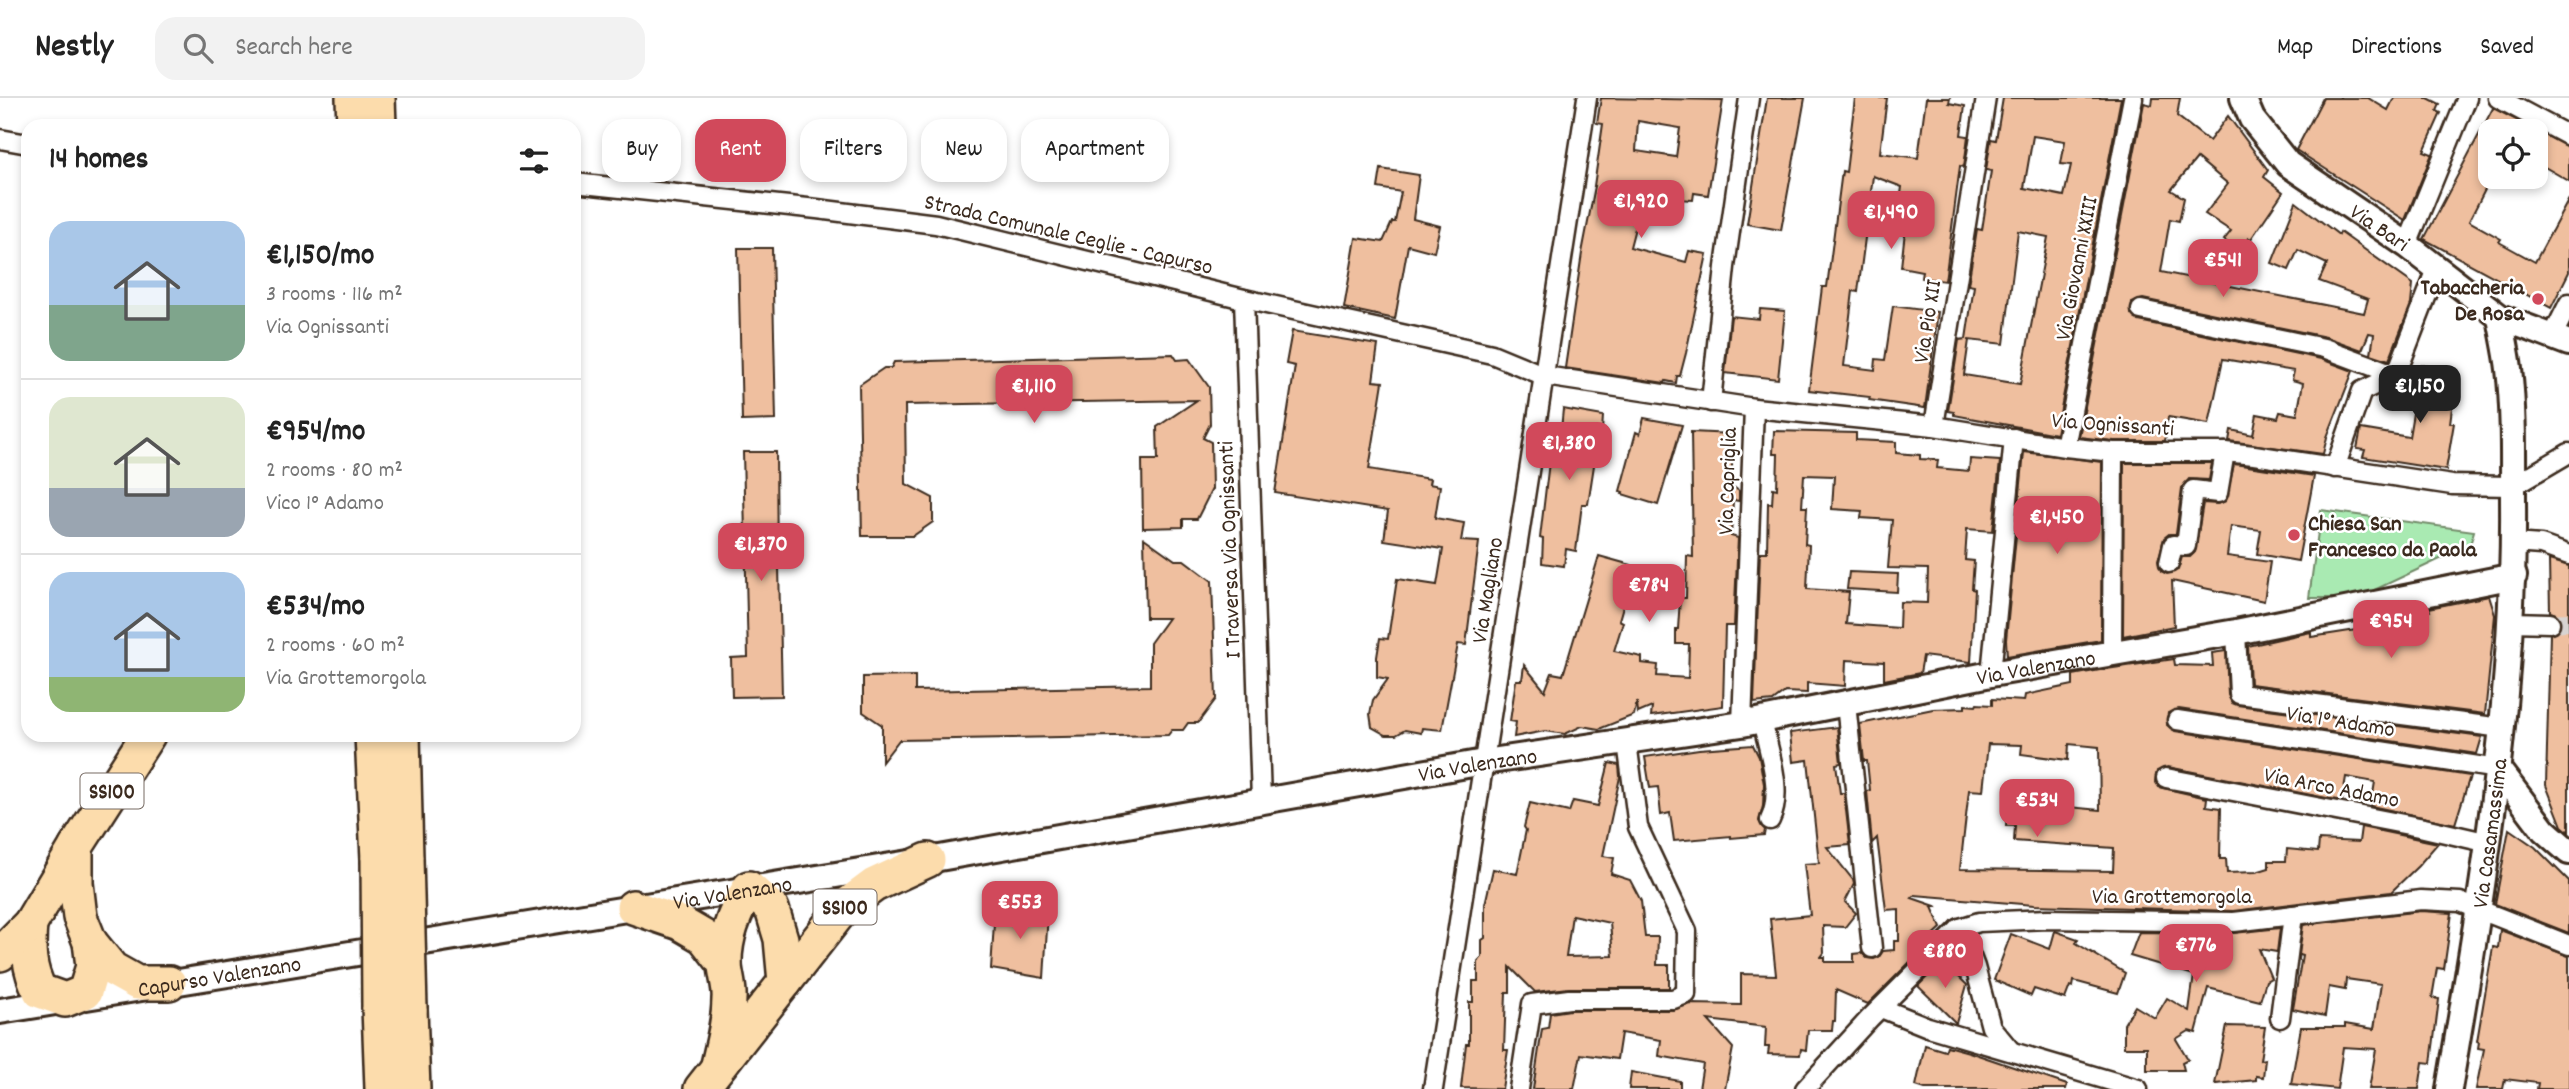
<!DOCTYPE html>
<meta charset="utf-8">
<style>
body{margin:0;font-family:Dekko,sans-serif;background:#f2f2f2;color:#222;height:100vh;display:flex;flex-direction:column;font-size:26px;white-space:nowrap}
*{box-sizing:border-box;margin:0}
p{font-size:23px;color:#767676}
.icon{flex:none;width:38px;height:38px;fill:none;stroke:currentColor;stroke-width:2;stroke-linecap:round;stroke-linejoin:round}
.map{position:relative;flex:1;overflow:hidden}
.side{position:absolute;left:21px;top:21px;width:560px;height:623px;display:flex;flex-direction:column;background:#fff;border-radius:21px;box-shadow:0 4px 10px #0003}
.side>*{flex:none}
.top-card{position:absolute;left:602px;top:21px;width:665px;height:63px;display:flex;gap:14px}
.fabs{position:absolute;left:2478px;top:21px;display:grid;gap:14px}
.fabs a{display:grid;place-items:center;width:70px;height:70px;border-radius:14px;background:#fff;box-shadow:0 4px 10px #0003;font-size:35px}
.price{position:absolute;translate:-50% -60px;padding:0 16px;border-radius:14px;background:#d1495b;color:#fff;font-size:23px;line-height:46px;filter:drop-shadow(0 2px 4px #0008)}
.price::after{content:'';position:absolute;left:50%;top:42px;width:21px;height:16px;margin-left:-10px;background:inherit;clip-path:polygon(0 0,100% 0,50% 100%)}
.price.selected{background:#222;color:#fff}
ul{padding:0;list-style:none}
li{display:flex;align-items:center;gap:21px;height:175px;padding:0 28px}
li+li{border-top:2px solid #e0e0e0}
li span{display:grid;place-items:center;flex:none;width:196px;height:140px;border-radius:21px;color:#555}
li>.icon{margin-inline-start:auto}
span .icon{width:84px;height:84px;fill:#fffc;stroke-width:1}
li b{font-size:30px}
h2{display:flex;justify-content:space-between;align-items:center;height:84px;padding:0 28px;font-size:30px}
.chip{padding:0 24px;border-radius:21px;background:#fff;box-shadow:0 4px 10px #0003;font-size:24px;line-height:63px}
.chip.selected{background:#d1495b;color:#fff}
header{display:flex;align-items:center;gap:42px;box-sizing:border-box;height:98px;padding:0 35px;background:#fff;border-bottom:2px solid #e0e0e0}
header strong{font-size:33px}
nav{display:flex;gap:38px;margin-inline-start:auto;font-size:24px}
.search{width:490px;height:63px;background:#f2f2f2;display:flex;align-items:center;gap:18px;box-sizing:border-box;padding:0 24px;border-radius:21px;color:#767676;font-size:26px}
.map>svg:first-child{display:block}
</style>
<header>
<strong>Nestly</strong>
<div class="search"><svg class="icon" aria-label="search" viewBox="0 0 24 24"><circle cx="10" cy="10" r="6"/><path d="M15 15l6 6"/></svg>Search here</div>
<nav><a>Map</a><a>Directions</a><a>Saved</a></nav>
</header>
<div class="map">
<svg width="2569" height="991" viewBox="0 0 2569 991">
<rect width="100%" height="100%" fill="#fff"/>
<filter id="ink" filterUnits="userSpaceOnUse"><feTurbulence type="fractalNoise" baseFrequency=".0143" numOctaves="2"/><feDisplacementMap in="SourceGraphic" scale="14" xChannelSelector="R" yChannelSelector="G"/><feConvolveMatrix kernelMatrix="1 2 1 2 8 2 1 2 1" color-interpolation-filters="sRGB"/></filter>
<g filter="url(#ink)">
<!-- green -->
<polygon fill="#a9eab2" stroke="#728a68" stroke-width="2" points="2321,412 2474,433 2470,447 2368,495 2338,500 2309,500"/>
<!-- building -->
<g fill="#efbf9f" stroke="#3b2a1e" stroke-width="2" fill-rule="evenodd">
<path d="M1601,0l122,2 -15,95 -14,-2 -1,7 -50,-3 -13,50 56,15 3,-11 18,3 -21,99 -6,23h-3l-1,7 -10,-2 -1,2 -100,-15 17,-115 13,-67h-1l9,-62 -6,-1zM1638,23l42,7 -4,29 -40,-6z"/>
<polygon points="1767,0 1805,0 1781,132 1747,126"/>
<polygon points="1855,0 1887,0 1880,55 1918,60 1926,0 1950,0 1949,5 1965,8 1961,37 1968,38 1964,69 1960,68 1945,183 1921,180 1922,173 1901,169 1909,97 1901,96 1902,89 1873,78 1858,194 1853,193 1844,268 1875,272 1876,261 1885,262 1893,208 1938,214 1925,310 1869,302 1870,299 1809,292 1822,189 1827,189 1842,73 1846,74"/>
<path d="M2003,0h118l-65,336 -102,-19v-3l-6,-1 11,-71 7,-1 8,-53 -6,-1 9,-56 5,1 9,-59 -5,-1 5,-31 5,1zM2033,38l32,5 -4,23 10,1 -7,31 -40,-8zM2018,133l30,6 -28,147 -56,-9 5,-35 35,4z"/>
<polygon points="2153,0 2180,0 2177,18 2209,43 2228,18 2268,72 2264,79 2283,94 2251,141 2249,140 2239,154 2224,142 2231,133 2205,116 2228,86 2197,60 2171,92 2184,100 2179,123 2170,121 2161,174 2364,215 2368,201 2319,183 2327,166 2298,152 2289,172 2272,165 2296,104 2339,137 2340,134 2413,186 2411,206 2389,262 2371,256 2374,236 2369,235 2362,252 2326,239 2143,201 2132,205 2131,216 2139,223 2321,261 2353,273 2327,339 2323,356 2229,343 2231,332 2253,337 2257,316 2278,320 2280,314 2297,317 2303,285 2292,282 2294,273 2223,261 2209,326 2168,319 2165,343 2114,343 2079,339 2144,5 2152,7"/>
<polygon points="2323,0 2368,0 2388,12 2394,0 2428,0 2440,6 2437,13 2441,15 2424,53 2432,56 2405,122 2296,52"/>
<polygon points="2493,10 2569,49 2569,83 2536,64 2536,33 2490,33 2490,82 2469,123 2501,141 2499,144 2535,164 2569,101 2569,174 2551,210 2424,141"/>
<polygon points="1381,71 1419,77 1413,121 1440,128 1434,154 1408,147 1395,221 1344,210 1356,140 1383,144 1392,124 1395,124 1401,94 1378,90"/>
<polygon points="738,150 772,150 776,322 742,323"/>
<polygon points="1760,211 1785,213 1778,281 1725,275 1731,218 1759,221"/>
<polygon points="1292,233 1378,247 1373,283 1383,284 1369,371 1430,381 1429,386 1440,388 1435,420 1464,425 1461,443 1479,444 1466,547 1458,546 1442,632 1422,630 1421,635 1405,632 1396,637 1386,637 1372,629 1370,616 1373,602 1388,581 1377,579 1377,559 1380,540 1388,541 1397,481 1437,487 1443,451 1384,442 1388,413 1275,395 1295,268 1286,266"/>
<polygon points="1173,256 1177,262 1189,261 1209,289 1210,326 1203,340 1211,344 1212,391 1197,421 1183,421 1183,429 1143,430 1142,362 1158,362 1157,329 1197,302 905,307 906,386 933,400 933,424 913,438 862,438 859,287 884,270 891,270 894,264"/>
<polygon points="2421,267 2457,272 2450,325 2454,325 2446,372 2363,359 2365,352 2357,351 2361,331 2409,339"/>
<polygon points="1563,311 1603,318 1601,348 1597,348 1588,406 1582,406 1576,453 1566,451 1564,468 1542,465 1543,441 1540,440 1553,330 1561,332"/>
<polygon points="1644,320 1682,327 1658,407 1622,396 1623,394 1620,393 1636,334 1640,336"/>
<path d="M1774,333l82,2v7l40,2v11l24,2v4l18,1 -1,8 32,3 1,-12 30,2 -7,70 -26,-2 -2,31 9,1 -2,28 3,1 -4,72 -48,-6 -3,17 -36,7v-18l-38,-2 -1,26 -38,-3v10l-22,-1 -12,9 -19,2 6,-151h7l1,-49 4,1 1,-16 4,1 1,-35h-5zM1804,377l30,1 -2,33 30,2 -1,7 31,2 -4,48 40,1 -1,34 -27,-1 -1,26 -53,-4 3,-32 -42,-3 2,-44 -4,-1 2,-37h-5z"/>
<polygon points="1691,334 1732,336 1732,388 1739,393 1739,403 1733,402 1731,438 1738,440 1734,528 1725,528 1723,608 1651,618 1652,609 1638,615 1637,604 1634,617 1599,631 1582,628 1565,636 1545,633 1514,639 1516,624 1510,623 1516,582 1522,582 1524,567 1545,593 1552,575 1563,577 1599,458 1631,467 1634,470 1619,522 1623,524 1614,553 1642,559 1642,565 1658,567 1657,578 1688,580 1689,546 1676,546 1676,531 1678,531 1680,500 1686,500 1687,458 1693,459"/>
<polygon points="743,354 776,354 777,469 779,469 782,598 732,599 731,560 748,559"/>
<polygon points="2024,354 2102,364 2101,542 2007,558 2006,542"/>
<polygon points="2124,365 2212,365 2209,382 2189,381 2182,390 2176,436 2169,436 2164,440 2158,463 2161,473 2167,476 2178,472 2182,459 2190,459 2195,454 2203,405 2217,406 2226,403 2234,366 2314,378 2298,463 2257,456 2261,432 2231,428 2227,458 2270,464 2264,503 2172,483 2174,528 2123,538"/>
<polygon points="1144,440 1175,462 1184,462 1212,483 1216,601 1198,625 1188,625 1183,632 1172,632 1168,637 899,642 882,664 882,627 863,614 863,579 915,578 915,593 1150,588 1150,545 1168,520 1146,520"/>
<polygon points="2549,462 2569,468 2569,734 2562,728 2546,687 2550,536 2559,531 2561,525 2556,516 2550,514"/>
<polygon points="1849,474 1898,476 1897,494 1847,491"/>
<polygon points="2489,498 2495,517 2485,616 2250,586 2248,548 2311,534 2311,539 2395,526 2393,519 2430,513 2429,510"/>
<path d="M2226,553l2,44 4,8 5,2 245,32 -5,17 -298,-45 -11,4 -1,12 8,6 295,45 -15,48 -84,-18 4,-24 -29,-5 -4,24 -174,-34 -11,4 -2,10 4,6 48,11 -1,8 15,2 -1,51h6l1,14 29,-1 13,-4v-7h17l1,-12 31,3 1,-12 40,2 2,-15 77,16 -20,23 -27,26 -158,19 -199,-6 -119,-10 -3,3 26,9h-6l9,21 -24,22h5l-54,54 -32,-14 -1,31h-2l-1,9h-24l-2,20 -5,-1 -1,6 -32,-1 1,-7h-4l1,-20 -58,-7 25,28 -8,41h-26l4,-25 -44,-8 2,-16 -40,-7 -4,26 -36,-5 -7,35h-41l9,-60 6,-1 2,-15 20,-3h103l18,-6 50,1v-31l35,1 -6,-56 40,-4 -6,-51 15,-1 -11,-103 -15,2 -3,-29 47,-6 4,36 -5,1 4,29h4l6,52 -23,2 26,33 1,4 -9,18 11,11 -11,14 -22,-1 1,27 -3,4h4v5h29v-8l8,-1 5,5 7,1 5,-2 4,-6 11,-1v-9h5v-32l-13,1 -9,-72 -5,5 -5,-52 3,-1 -3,-29h-3l-4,-37 73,-15 32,-1v-3l11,1 1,-2 15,1v-6l32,2 1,-6 48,-10v-10l27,-5 74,-11 1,6 38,1 -1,-13zM1988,646l34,1 -1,9 47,6 1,-16 30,3 1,63 -31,-3 -1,7 -61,-4 -1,16h9l-1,15 100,7 -1,23 -153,-2 9,-79 14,1z"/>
<polygon points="1753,647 1759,659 1764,686 1763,708 1759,723 1765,732 1764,737 1731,740 1731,738 1674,743 1670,715 1661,717 1658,689 1650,690 1645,659 1699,651"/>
<path d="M1609,665l10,2 1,12 -17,79 11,2 -3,16 19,6 11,21 4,36h13l-1,28h12v23h-100l-34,4 -25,-25v25h-4l-2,58h4l-6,39 -41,-1 5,-44h3v-42h4v-21h5v-19l4,-5v-17l3,-2v-34l8,-35 24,5 9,-44 -2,-3 6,-24 39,9 4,-11 25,5zM1572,817l38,8 3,33 -47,1z"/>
<polygon points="2509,731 2535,749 2569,783 2569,835 2495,806"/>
<polygon points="1014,806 1029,807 1029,812 1048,814 1044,880 991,871 995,810 1012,811"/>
<polygon points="2421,813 2452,815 2444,871 2437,870 2432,900 2439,901 2431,965 2423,964 2419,991 2369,991 2376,951 2343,949 2337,991 2291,986 2301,929 2345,929 2345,926 2374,931 2381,886 2346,881 2345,892 2329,889 2325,918 2293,911 2302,858 2299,857 2303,827"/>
<polygon points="2280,830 2277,854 2259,851 2271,880 2266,883 2260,903 2208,890 2196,935 2189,933 2176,941 2188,961 2182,964 2184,972 2147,972 2147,949 2124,949 2124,926 2135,908 2155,920 2167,900 2189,913 2194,877 2130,858 2139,834 2234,835"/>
<polygon points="2500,832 2569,858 2569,991 2537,991 2538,985 2505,981 2503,991 2476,991 2484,951 2478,950 2479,944 2477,943 2493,849 2498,850"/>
<polygon points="2055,833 2078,841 2076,845 2125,875 2118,895 2074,883 2073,889 2070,888 2065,901 2034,891 2031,898 1994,882 2011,836 2050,851"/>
<polygon points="1943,863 1967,887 1956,925 1918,888"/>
<polygon points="2227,928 2265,929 2260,962 2265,961 2263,979 2256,978 2256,982 2215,986"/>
<polygon points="1925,947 1945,953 1947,948 1969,954 2067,987 2066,991 1925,991 1916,988"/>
<polygon points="1631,974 1680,983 1680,991 1629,991"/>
</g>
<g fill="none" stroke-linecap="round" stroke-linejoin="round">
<!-- street-tunnel -->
<polyline stroke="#d8d4d2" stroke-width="18" stroke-dasharray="18 9" stroke-linecap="butt" points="2550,525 2569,524"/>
<!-- street casing -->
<g stroke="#3b2a1e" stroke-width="23">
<g id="street">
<polyline points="2498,0 2569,38"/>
<polyline points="0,41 28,46"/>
<polyline points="574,85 817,111 936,126 1244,201 1492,256 1545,278 1754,310 1934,328 2065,349 2113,354 2225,354 2254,357 2452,387 2513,388 2569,355"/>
<polyline points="2407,147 2467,0"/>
<polyline points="1244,201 1261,702"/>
<polyline points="2141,212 2324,250 2396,277"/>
<polyline points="2552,239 2569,205"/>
<polyline points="1711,304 1725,169 1749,0"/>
<polyline points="1934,328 1986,0"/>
<polyline points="2065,349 2133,0"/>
<polyline points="2335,370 2362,293 2396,277 2437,171"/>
<polyline points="2513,445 2541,447 2569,457"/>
<polyline points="2169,465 2173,447 2186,448 2193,392 2218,395 2225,354"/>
<polyline points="2511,524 2550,525"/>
<polyline points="2236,534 2239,596 2502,630"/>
<polyline points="2112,556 2113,354"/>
<polyline points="1991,576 2014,340"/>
<polyline points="1846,606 1872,850"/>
<path d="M1762,622c6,30 22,71 8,100"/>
<polyline points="2177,622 2498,671"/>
<polyline points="1742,626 1754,310"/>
<polyline points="2166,680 2424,730 2489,745"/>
<polyline points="1960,830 1975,869 1991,929 2011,953"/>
<polyline points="1881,910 1928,929 2138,991"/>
<polyline points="2280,920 2293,817"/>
<polyline points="1433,991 1587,0"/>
<polyline points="1519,991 1532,906 1569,901 1673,901 1686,896 1687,833 1638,729 1627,644"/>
<polyline points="1805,991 1870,920 1960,830 1979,824 2048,821 2234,824 2421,802 2460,804 2569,847"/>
</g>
</g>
<!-- secondary casing -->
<g stroke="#3b2a1e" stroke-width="30">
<g id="secondary">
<path id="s1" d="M2243,0l9,21 36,45 119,81 93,72 69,26"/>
<polyline points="2498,671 2544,732 2569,754"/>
<path id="s2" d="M0,913l928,-151 556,-98 258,-38 249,-50 245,-42 278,-56"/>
<path id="s3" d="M2449,991c33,-195 66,-389 64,-588 0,-43 1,-89 -4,-132 -2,-17 -6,-34 -9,-52"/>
</g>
</g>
<!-- highway casing -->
<g stroke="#3b2a1e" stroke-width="38">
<g id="highway">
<polyline points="353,0 354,28"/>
<polyline points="378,0 379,28"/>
<polyline points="372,637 378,761"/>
<polyline points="403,637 406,760"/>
<polyline points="633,809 680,825 704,839 725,866"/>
<path d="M30,826c-2,25 -2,44 10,67l25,9 20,-8 8,-26 -3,-24 -10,-25 -4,-34v-36"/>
<polyline points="90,844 112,871 137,885 169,885"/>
<polyline points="0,856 30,826 76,749 148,637"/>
<polyline points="379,909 382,991"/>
<polyline points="410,911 413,991"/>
<path d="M718,967c5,-22 11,-43 11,-66 1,-11 -3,-22 -4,-33 -1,-28 10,-55 24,-78l23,21 9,30 4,43"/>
<polyline points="701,991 843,810 874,787 928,762"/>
</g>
</g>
<!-- street -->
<use href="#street" stroke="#fff" stroke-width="18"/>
<!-- secondary -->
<use href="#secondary" stroke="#fff" stroke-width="24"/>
<!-- highway -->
<use href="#highway" stroke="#fcdcac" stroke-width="33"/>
<!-- highway-bridge casing -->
<g stroke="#3b2a1e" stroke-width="38" stroke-linecap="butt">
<g id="highway-bridge">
<polyline points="406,760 410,911"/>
<polyline points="378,761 379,909"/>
</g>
</g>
<!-- highway-bridge -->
<use href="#highway-bridge" stroke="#fcdcac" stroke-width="33"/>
</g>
</g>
<!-- markers -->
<g fill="#d1495b" stroke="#fff" stroke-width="2.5">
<circle cx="2538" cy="201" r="7"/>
<circle cx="2294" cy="437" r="7"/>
</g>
<g text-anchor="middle" stroke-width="5" stroke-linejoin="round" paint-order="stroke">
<!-- shield labels -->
<g fill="#fff" stroke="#766a62" stroke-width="2">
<rect x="80.5" y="675.5" width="63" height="35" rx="5"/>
<rect x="813.5" y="791.5" width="63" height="35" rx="5"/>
</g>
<g font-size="21" font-weight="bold" fill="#3b2a1e">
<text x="112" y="700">SS100</text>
<text x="845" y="816">SS100</text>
</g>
<!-- street labels -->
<g font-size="23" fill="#3b2a1e" stroke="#fff">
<text dy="8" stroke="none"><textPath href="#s1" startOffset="192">Via Bari</textPath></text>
<text transform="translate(1069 135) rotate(13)" y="8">Strada Comunale Ceglie - Capurso</text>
<text transform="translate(2075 170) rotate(-79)" y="8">Via Giovanni XXIII</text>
<text transform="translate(1926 223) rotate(-81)" y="8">Via Pio XII</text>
<text transform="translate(2113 325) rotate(4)" y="8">Via Ognissanti</text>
<text transform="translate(1726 383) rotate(-88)" y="8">Via Capriglia</text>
<text transform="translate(1228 452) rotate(-92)" y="8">I Traversa Via Ognissanti</text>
<text transform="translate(1486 492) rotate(-81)" y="8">Via Magliano</text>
<text dy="8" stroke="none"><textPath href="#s2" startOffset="2065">Via Valenzano</textPath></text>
<text transform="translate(2341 622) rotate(9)" y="8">Via 1° Adamo</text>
<text dy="8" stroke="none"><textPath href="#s2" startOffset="1498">Via Valenzano</textPath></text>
<text transform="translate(2332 688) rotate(11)" y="8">Via Arco Adamo</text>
<text dy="8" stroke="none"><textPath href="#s3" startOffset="259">Via Casamassima</textPath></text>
<text dy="8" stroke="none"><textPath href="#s2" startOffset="742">Via Valenzano</textPath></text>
<text x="2172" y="805">Via Grottemorgola</text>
<text dy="8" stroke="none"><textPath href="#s2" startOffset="222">Capurso Valenzano</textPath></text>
</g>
<!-- poi labels -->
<g font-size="23" font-weight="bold" fill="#3b2a1e" stroke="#fff" text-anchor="end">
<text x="2524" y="196">Tabaccheria<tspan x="2524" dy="26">De Rosa</tspan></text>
<text x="2308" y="432" text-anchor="start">Chiesa San<tspan x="2308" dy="26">Francesco da Paola</tspan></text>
</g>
</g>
</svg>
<div class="fabs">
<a><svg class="icon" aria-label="locate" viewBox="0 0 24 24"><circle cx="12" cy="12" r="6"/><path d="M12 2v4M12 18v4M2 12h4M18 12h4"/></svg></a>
</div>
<b class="price" style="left:1641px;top:142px">€1,920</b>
<b class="price" style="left:1891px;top:153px">€1,490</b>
<b class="price" style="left:2223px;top:201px">€541</b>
<b class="price" style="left:1034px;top:327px">€1,110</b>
<b class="price selected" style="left:2420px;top:327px">€1,150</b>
<b class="price" style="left:1569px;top:384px">€1,380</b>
<b class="price" style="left:2057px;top:458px">€1,450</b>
<b class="price" style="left:761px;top:485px">€1,370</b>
<b class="price" style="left:1649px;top:526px">€784</b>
<b class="price" style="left:2391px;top:562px">€954</b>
<b class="price" style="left:2037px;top:741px">€534</b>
<b class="price" style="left:1020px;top:843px">€553</b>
<b class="price" style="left:2196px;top:886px">€776</b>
<b class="price" style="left:1945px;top:892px">€880</b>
<div class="top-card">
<a class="chip">Buy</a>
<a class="chip selected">Rent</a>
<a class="chip">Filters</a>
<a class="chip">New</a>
<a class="chip">Apartment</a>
</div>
<section class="side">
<h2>14 homes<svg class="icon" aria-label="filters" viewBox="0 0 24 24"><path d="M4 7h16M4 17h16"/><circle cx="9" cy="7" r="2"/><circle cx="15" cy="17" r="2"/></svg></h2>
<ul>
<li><span style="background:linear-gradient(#a9c7e8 60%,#7fa58c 0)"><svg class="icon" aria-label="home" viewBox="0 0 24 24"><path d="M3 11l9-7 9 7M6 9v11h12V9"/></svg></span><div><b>€1,150/mo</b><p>3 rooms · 116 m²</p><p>Via Ognissanti</p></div></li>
<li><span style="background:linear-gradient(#dfe7d0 65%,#9aa5b1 0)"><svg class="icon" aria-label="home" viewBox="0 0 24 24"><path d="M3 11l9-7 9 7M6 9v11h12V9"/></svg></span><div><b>€954/mo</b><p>2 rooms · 80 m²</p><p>Vico 1° Adamo</p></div></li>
<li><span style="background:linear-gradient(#a9c7e8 75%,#8fb573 0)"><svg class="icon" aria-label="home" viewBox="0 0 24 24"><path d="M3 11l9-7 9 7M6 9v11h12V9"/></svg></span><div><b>€534/mo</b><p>2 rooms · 60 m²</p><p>Via Grottemorgola</p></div></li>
</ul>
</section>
</div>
